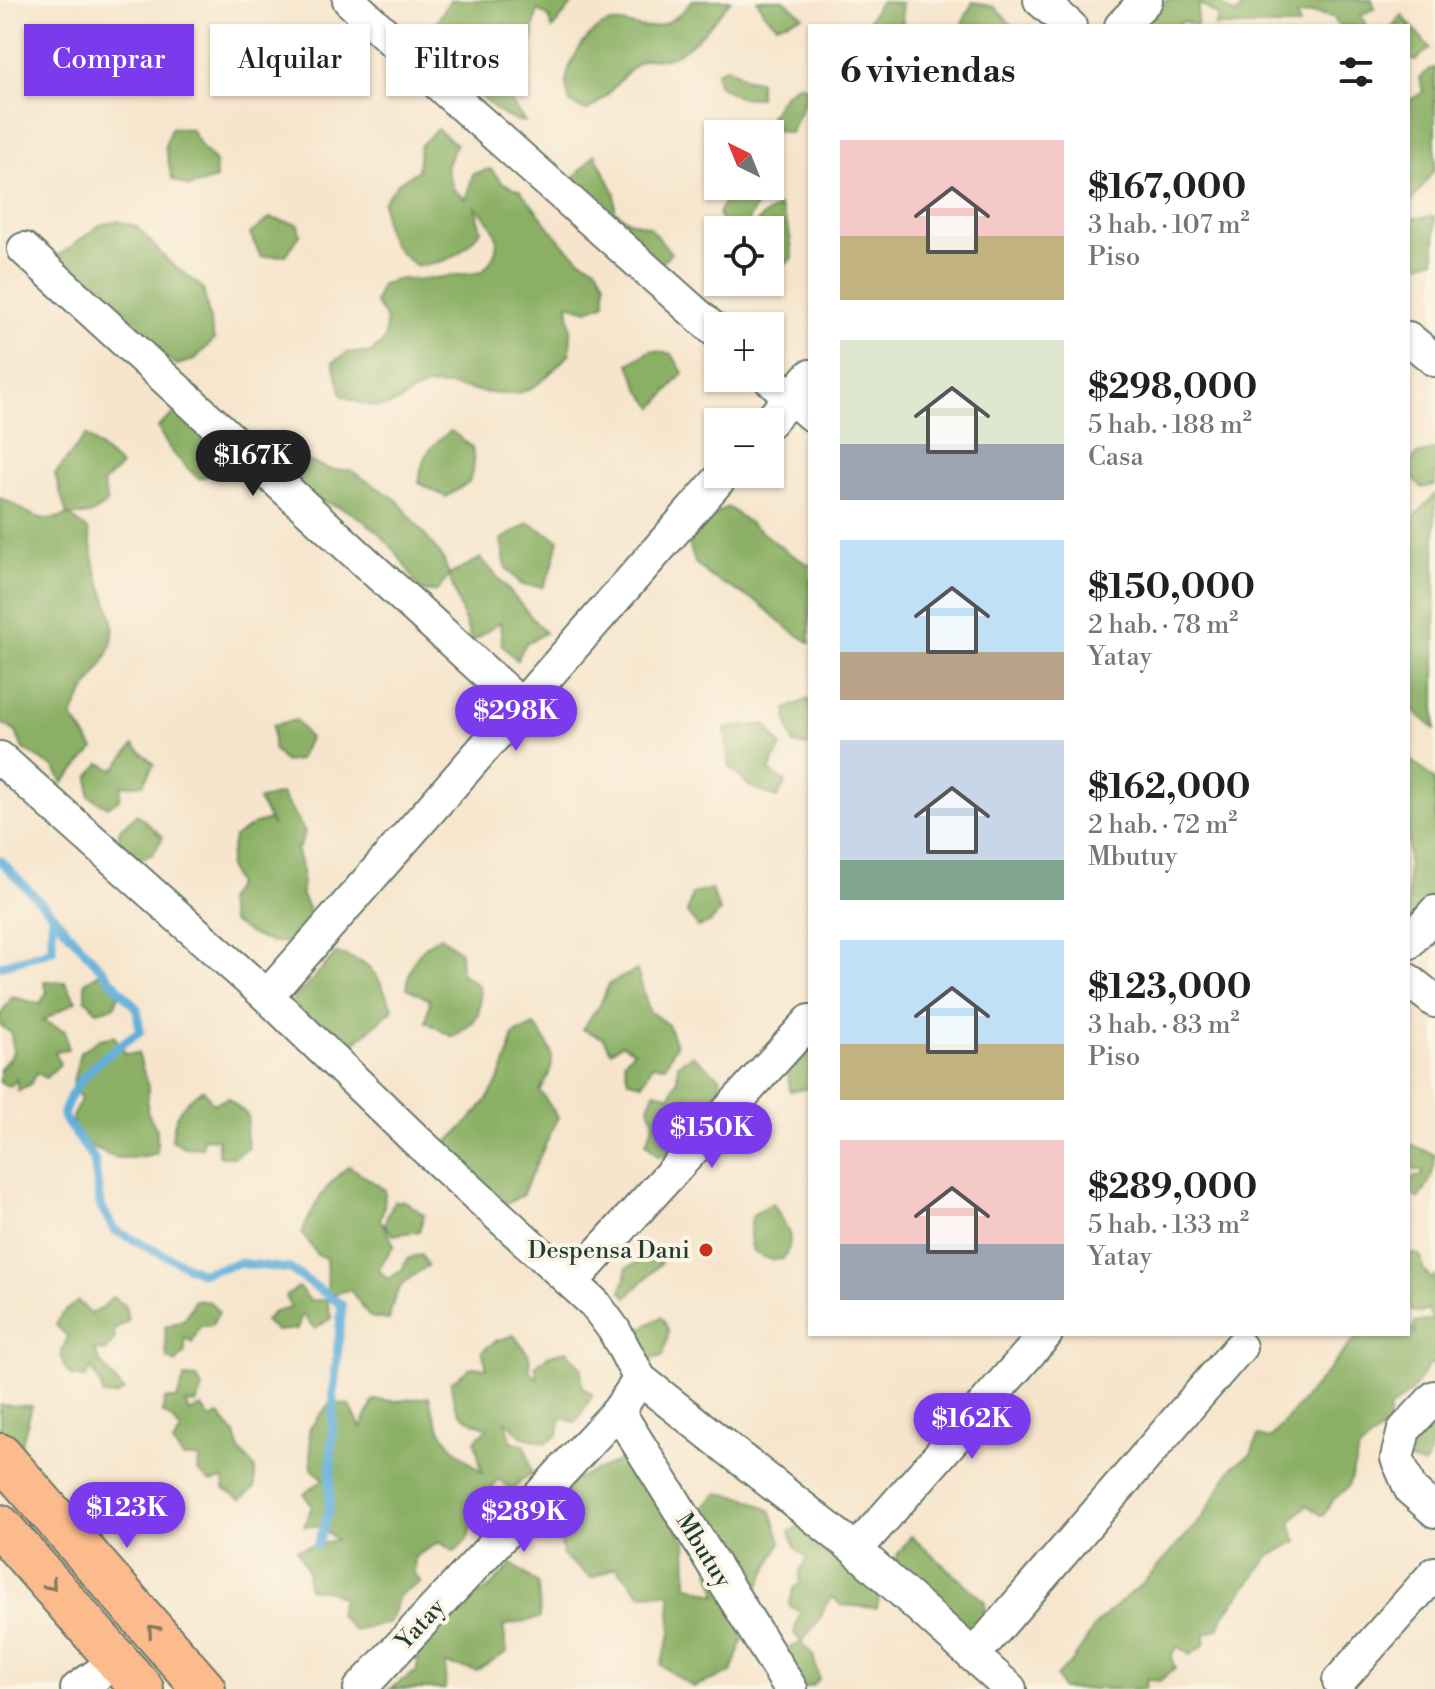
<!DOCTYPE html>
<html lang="es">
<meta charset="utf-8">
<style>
body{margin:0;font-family:"Libre Bodoni",serif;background:#f6f6f6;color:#202124;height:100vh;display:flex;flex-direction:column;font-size:30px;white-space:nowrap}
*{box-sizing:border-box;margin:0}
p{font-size:26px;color:#757577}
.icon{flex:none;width:44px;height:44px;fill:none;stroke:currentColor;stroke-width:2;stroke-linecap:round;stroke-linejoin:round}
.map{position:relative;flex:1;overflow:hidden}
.details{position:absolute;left:808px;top:24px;width:602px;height:1312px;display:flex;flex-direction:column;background:#fff;border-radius:0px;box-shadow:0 2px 6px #0004}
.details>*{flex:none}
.banner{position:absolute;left:24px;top:24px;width:664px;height:72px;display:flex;gap:16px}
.needle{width:52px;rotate:317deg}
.buttons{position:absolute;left:704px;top:120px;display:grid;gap:16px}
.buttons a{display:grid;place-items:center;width:80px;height:80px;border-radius:0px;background:#fff;box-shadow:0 2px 6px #0004;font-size:40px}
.price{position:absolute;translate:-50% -68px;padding:0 18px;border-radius:28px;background:#7c3aed;color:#fff;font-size:26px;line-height:52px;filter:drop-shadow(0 2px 4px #0008)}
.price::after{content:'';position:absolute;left:50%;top:48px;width:24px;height:18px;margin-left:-12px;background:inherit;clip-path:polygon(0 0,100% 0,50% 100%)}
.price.active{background:#222;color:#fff}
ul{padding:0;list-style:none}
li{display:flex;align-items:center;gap:24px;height:200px;padding:0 32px}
li span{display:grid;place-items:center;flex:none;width:224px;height:160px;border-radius:0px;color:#555}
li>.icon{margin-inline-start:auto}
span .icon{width:96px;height:96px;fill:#fffc;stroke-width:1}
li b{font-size:34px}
h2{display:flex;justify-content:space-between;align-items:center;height:96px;padding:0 32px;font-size:34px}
.pill{padding:0 28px;border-radius:0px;background:#fff;box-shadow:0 2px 6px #0004;font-size:28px;line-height:72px}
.pill.active{background:#7c3aed;color:#fff}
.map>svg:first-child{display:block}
</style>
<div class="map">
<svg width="1435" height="1689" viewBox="0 0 1435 1689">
<rect width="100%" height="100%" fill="#fcf5e5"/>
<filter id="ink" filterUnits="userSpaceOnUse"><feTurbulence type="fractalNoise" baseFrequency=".0125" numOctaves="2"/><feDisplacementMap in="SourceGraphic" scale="16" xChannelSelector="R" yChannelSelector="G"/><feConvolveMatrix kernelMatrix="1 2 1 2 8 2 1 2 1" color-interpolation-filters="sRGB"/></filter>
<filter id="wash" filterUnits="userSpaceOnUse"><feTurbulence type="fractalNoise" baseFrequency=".006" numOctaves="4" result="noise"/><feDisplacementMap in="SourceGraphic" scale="32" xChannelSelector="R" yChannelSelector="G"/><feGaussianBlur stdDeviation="1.8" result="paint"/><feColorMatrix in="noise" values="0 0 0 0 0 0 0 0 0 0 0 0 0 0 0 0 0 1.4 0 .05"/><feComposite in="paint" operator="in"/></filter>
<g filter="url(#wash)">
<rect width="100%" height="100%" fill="#f6e5cc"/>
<!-- forest -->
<g fill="#8bb065" stroke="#55764c" stroke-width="2">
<path d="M450,0h126l-24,29 -3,-12 -11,-7c-5,12 -3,25 -9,38 -5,8 -16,16 -23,23 -3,22 6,34 19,51 -23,-2 -29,-15 -47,-27 -10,-7 -25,-9 -34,-17 -28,-26 -10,-52 6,-78z"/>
<path d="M692,0h39c-17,20 -39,52 -65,58 -8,2 -17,-1 -25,3 -21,13 -29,36 -55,50l-16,-8c-1,-6 -4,-13 -4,-19 1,-21 20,-53 42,-60 10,-3 20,0 31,3 20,4 42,-10 53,-27z"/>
<polygon points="757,0 784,0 803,16 777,25 764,13"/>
<polygon points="1166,0 1216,0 1235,15 1251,0 1372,0 1375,8 1361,15 1367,26 1340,26 1333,17 1314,13 1297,16 1300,26 1214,26 1219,16 1199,4 1197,26 1182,21 1179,26 1157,26 1153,23 1151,26 1140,26 1150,14 1156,16"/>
<polygon points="880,2 901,3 903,26 865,26"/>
<polygon points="973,2 994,7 1013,26 961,26"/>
<polygon points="1402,15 1430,48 1416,60 1408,60 1408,26 1392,26"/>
<polygon points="727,67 747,79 759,81 759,98 738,97 718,85 716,72"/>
<polygon points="1435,68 1435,169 1408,206 1408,101 1423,92 1420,78 1430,69"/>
<path d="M799,84l11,5 -20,44 -14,-3 -7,-11c7,-15 15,-28 30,-35z"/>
<polygon points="171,128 191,129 203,149 215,162 216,179 189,187 172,179 165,146"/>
<path d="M437,129l19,15 -10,23 8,23 12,9 7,-25 17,-5 13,14 17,7 43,54 17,15 17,8 8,15v21l-17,7 -20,-6 3,28 -1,21c-13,13 -30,34 -48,39 -30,8 -64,-10 -93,-6 -15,2 -21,12 -33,17 -18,8 -38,1 -54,-8l-9,-33 16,-10 22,1 14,-13 1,-21 -11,-17 6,-17 17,-6 21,1 63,-8c24,-25 17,-44 -7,-65l6,23c-20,26 -33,33 -65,36 -27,-20 -32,-31 -33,-64l15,-19 20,-13 2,-24z"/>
<polygon points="595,154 615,193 615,211 629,221 650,227 671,253 649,275 564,189"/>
<polygon points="740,186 749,186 760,199 743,230 725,229 718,213 728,196"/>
<path d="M779,206c9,18 13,32 13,53l-14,10 -8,-10v-29h-19l11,-13z"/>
<polygon points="1435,216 1435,259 1408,268 1408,219"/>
<polygon points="270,218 298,224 300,235 286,255 261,257 250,234"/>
<polygon points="117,221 136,226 168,261 203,288 214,340 194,360 177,365 159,354 117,307 66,274 57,257 100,225"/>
<polygon points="651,350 672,354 683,373 654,408 640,390 629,364"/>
<path d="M179,409l21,17 20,25 -3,20 -18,8c-17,-16 -33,-30 -41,-52z"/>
<path d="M451,431l21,16 2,17 -5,18 -23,15 -27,-14c3,-27 10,-37 32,-52z"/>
<path d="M86,435l35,31 -18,17 4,20 -17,12h-21l19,15c3,13 5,25 7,37 7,26 25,51 16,79 -8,25 -29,42 -39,71l22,32 -31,34 -8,-15 -32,-19 -7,-17 -16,-10v-224c26,10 36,29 67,17l-12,-41z"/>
<polygon points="1435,449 1435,485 1422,488 1414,480 1409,463 1417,455"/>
<path d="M292,455l39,15h19l47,30 46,58 6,17 32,-17 64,75 -19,10 -9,17 -15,-15 -2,-23 -28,20 -23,-66 -12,15 -17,1c-23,-47 -57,-85 -110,-93l-35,-39z"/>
<polygon points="1435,494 1435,729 1408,706 1408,524"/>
<path d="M728,507l61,46 21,12v78l-24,-16 -27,-24 -48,-26 -16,-14 -6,-19c10,-17 22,-28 39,-37z"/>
<polygon points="529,523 559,540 552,568 543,587 522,585 506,568 501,540"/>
<polygon points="808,699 810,703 810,743 807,746 794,744 788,727 786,709"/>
<polygon points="296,720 309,738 299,760 284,762 273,749 273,725"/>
<polygon points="765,724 781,746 769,771 786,782 777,798 749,786 730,767 725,728"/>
<polygon points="134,745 154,764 143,784 121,786 120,798 108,807 89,796 89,777 100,763 114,770"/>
<polygon points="1408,758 1435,780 1435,892 1408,923"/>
<path d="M281,794l24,38 -6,16h-3l6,23v25l9,18v24c-39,9 -46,5 -80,-16l-5,-21 10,-17 -8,-17 6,-30 21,-13 14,-4 4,6 -15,-26z"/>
<polygon points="137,814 163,837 153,854 135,862 116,853 120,829"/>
<polygon points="711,889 720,912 710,923 698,927 687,913 692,894"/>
<path d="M440,936l20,16 1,21 18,13c4,32 -2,34 -26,51l-27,-15 4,-22 -23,-12c3,-27 10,-37 33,-52z"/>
<path d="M337,953c39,12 39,21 56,56l-44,39 -18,1 -39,-48z"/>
<polygon points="637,970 649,1011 668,1025 676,1045 665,1066 652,1065 643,1083 628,1080 624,1061 634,1051 622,1044 611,1051 603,1038 582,1029 600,1005 609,984"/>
<polygon points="100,973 117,981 119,995 114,1007 97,1011 85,999 85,982"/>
<polygon points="44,981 65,982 76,1001 43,1021 65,1031 68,1049 55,1051 60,1064 46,1078 37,1073 31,1084 18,1091 16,1079 11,1086 0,1083 0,1069 13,1053 11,1033 0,1025 0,1015 12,997 40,1004 47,992"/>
<path d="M534,1025c22,27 24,36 6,66l18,26 -36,78 -22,13 -56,-62c35,-33 61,-61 69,-111z"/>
<path d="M114,1036l12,18 12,-1 10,34 -1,24 10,19v23c-39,10 -47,6 -80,-16l-5,-20 9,-17 -8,-18 7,-30 20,-13z"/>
<polygon points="810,1042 810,1088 790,1091 787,1065"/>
<polygon points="692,1055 721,1078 712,1109 699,1110 701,1123 672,1130 679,1140 673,1153 658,1156 646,1143 654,1123 649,1107 655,1091 670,1096 677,1080 678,1064"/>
<path d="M203,1089l10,15 15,-6 20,18 -2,19 3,13 -16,9 -15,-2v-16l-15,-1 -1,10 -18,-1 -12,-7c3,-29 8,-34 31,-51z"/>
<path d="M1408,1143l27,12c0,15 -6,30 -15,43l-8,-2 -4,-4 2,-14 13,-2 -1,-6h-8l-2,-11 -4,-2z"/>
<path d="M349,1166l36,24 -1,18 -4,11 14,26 -16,24 9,10 15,-9 5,-11 14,-5 7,12c-27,16 -34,23 -39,54l-19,-3 -20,-27 -22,5 -2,-37 -9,-3 -15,-22c12,-27 23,-49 47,-67z"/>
<polygon points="394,1201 405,1201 424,1215 419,1231 393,1235 384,1224"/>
<path d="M773,1203c11,23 26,32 10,56l-12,1 -18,-8c-4,-12 -4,-26 0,-37z"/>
<polygon points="646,1247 661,1263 627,1297 621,1291 626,1277 626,1268 639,1262"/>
<path d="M1412,1253l9,3 2,14 8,9 4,-3v87l-6,2 -18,27 -22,17v15l-30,26 -11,37 -15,13 -10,16 -16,-11c-14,14 -21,17 -10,36l-28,16 -47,61 -3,10 -14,6 -1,11 -14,10 -12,-9 -7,11 4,12 -16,12 -12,-2 -2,10h-83l-6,-13 16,-14 26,-40 46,-40 58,-64 31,-52 18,-12 7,-18 12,3 83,-98 13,-7 12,7 6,-7h24v-9l7,8 -1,-10 18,-3 -4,-10 -7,3 -10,-2 -3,-10v-42z"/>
<polygon points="298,1287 310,1300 327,1300 331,1318 315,1329 302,1314 297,1329 276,1331 265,1321 274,1311 291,1308 286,1296"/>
<path d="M112,1297l13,8 3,16 -15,10 2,8 -10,13 -11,-3 6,13 24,29 -10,5 -11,-1 -3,-12 -9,-15 -6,10 -14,-2c-12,-15 -12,-22 -3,-39l-12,-12 5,-10 17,-14 12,12 12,-4z"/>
<polygon points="195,1300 210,1302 219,1312 212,1325 200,1326 192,1343 185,1337 185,1352 176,1363 167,1358 165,1327 185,1319"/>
<path d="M661,1317c13,17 5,20 2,39l-15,4 -7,-4 1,-28z"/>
<path d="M514,1335l15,20 1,17 8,7 -3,-13 13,-10 19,-6 15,19v17l11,9 -18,28 -14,-6 -3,18 -12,8 -25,-7 -15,-16 5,21 14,4 7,29 -12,7 -8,11 -13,-13 -10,14 10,12 -24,14 -8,21 -12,12 -16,-10 -24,15 -1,16 7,9 -22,14 -9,26 -36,9 -16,-17 4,-16 -12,-7 -22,-3 -1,-19 -10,-20 39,-9 -16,-14h-16l8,-20 -8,-12 20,-15 -12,-10 -3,-40 22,-27 19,4 11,22 13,-28 23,1 32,-4c8,38 23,52 53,75l-7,-32 13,-12c-28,-10 -35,-16 -37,-46l21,-15 15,1 -5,-17 14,-10z"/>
<polygon points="185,1377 197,1378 203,1389 196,1404 185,1403 189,1412 202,1407 210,1419 219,1415 235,1434 240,1451 255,1468 255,1488 241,1499 224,1489 223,1479 210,1482 198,1471 199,1458 183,1458 173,1444 181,1431 172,1419 162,1412 165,1399 177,1399"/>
<polygon points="0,1405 32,1406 20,1450 0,1447"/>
<path d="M1435,1411c0,19 0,38 -11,54l-18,-5 -5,-38z"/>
<polygon points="627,1458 658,1499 686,1543 687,1585 717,1595 696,1515 718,1493 746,1498 771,1511 781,1542 757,1590 731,1588 743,1640 731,1673 693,1687 661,1665 671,1634 670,1593 641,1594 616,1567 591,1578 563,1556 557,1516 573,1480"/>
<path d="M801,1525l15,11 5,16 21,4 47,25 -9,12 -3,15 -36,-3 -8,-8c-13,12 -7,13 -14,23 -6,8 -12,13 -17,23l11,12 6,24 -7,7 -12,3 -21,-37 23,-9 -8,-10 6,-21 -11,-7 5,-17 6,-5v-12l7,-13 -12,-11 -5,-15z"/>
<polygon points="911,1536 985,1602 985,1624 966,1633 950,1609 943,1616 929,1595 922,1577 913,1576 897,1567 897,1555"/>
<polygon points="512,1564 538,1584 540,1618 503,1626 507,1652 477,1671 446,1664 445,1689 389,1689 417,1671 419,1648 451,1612 489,1588"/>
</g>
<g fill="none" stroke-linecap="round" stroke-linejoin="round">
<!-- stream -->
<g stroke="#61afdb" stroke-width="9">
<polyline points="0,860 52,914 52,950 0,966"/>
<path d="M52,914l85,95 3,22c-31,21 -69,47 -77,86l31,42 6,45 14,26 87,43 38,-10 51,6 52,36 -8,84 -5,123 -12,33"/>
</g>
</g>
</g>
<g filter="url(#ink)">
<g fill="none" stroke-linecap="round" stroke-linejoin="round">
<!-- minor casing -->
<g stroke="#6a7869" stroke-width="36">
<g id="minor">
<polyline points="349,0 447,92 718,333"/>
<polyline points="1040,0 1070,26"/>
<polyline points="1121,26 1146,0"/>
<polyline points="24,249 521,705"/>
<polyline points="1408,338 1435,360"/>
<polyline points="769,378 810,414"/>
<polyline points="769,422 810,376"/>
<polyline points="0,758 267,996 416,1140 595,1304 614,1330 640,1379 856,1550 1010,1689"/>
<polyline points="1408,943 1435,912"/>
<polyline points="1408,980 1435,1001"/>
<polyline points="267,996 724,474"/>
<polyline points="572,1282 810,1021"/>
<polyline points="1435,1397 1404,1430 1397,1458 1411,1490 1435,1511"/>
<polyline points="618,1411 791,1689"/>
<polyline points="856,1550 1046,1334"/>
<polyline points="973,1656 1240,1347"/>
<polyline points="1339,1681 1435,1573"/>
<polyline points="77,1689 118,1660"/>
<polyline points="360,1689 618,1411 640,1379"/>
</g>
</g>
<!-- major casing -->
<g stroke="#6a7869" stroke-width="46">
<g id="major">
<polyline points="0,1455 204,1689"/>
<polyline points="0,1526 142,1689"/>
</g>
</g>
<!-- minor -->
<use href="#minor" stroke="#fff" stroke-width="32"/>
<!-- major -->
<use href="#major" stroke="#fbbb8c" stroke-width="42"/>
</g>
<!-- one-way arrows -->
<defs><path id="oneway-chevron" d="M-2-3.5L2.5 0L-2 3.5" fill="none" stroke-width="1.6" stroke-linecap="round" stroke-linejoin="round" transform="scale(2)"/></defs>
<g stroke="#82765c">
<use href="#oneway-chevron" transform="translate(51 1585) rotate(49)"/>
<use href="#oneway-chevron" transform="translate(153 1630) rotate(-131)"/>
</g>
</g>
<!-- markers -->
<circle fill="#c8321e" stroke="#fcf5e5" stroke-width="3" cx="706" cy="1250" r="8"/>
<g text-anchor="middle" stroke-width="8" stroke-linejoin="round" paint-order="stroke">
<!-- poi labels -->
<g font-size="24" fill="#1f3d34" stroke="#fcf5e5" text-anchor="end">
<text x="690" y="1258">Despensa Dani</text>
</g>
<!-- street labels -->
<g font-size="24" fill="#1f3d34" stroke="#fcf5e5">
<text transform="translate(704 1550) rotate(58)" y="8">Mbutuy</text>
<text transform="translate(420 1624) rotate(-47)" y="8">Yatay</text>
</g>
</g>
</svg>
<div class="buttons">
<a><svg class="needle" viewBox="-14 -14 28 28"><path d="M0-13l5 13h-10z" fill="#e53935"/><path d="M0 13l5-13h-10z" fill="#757577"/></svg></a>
<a><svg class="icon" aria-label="locate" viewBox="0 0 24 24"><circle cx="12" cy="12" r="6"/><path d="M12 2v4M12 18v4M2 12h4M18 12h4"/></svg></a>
<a>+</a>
<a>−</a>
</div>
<b class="price active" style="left:253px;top:498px">$167K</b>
<b class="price" style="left:516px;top:753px">$298K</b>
<b class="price" style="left:712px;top:1170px">$150K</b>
<b class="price" style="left:972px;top:1461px">$162K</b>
<b class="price" style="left:127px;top:1550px">$123K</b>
<b class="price" style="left:524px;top:1554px">$289K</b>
<div class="banner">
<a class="pill active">Comprar</a>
<a class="pill">Alquilar</a>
<a class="pill">Filtros</a>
</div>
<section class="details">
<h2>6 viviendas<svg class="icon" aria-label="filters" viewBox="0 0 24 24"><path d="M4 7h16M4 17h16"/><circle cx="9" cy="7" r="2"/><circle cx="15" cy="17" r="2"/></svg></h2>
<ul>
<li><span style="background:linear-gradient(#f6c9c9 60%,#c2b280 0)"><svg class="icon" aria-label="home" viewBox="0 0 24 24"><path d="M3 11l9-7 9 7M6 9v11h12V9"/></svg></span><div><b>$167,000</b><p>3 hab. · 107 m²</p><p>Piso</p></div></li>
<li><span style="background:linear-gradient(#dfe7d0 65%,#9aa5b1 0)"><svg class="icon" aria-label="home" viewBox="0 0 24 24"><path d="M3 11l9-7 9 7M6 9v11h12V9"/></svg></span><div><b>$298,000</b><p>5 hab. · 188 m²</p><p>Casa</p></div></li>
<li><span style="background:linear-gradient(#bfe0f5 70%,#b9a48a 0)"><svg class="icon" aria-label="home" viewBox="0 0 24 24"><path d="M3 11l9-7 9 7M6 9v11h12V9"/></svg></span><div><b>$150,000</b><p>2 hab. · 78 m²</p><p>Yatay</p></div></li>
<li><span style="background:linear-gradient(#c9d6e8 75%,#7fa58c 0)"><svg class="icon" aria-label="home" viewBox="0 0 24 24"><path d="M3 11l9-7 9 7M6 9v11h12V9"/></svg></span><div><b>$162,000</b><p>2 hab. · 72 m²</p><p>Mbutuy</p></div></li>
<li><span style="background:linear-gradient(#bfe0f5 65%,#c2b280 0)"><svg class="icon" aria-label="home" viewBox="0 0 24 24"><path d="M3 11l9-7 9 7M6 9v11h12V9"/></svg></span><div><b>$123,000</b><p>3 hab. · 83 m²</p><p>Piso</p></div></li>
<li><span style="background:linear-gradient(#f6c9c9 65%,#9aa5b1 0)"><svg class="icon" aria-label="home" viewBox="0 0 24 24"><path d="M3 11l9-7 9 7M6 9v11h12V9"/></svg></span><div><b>$289,000</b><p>5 hab. · 133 m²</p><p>Yatay</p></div></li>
</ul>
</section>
</div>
